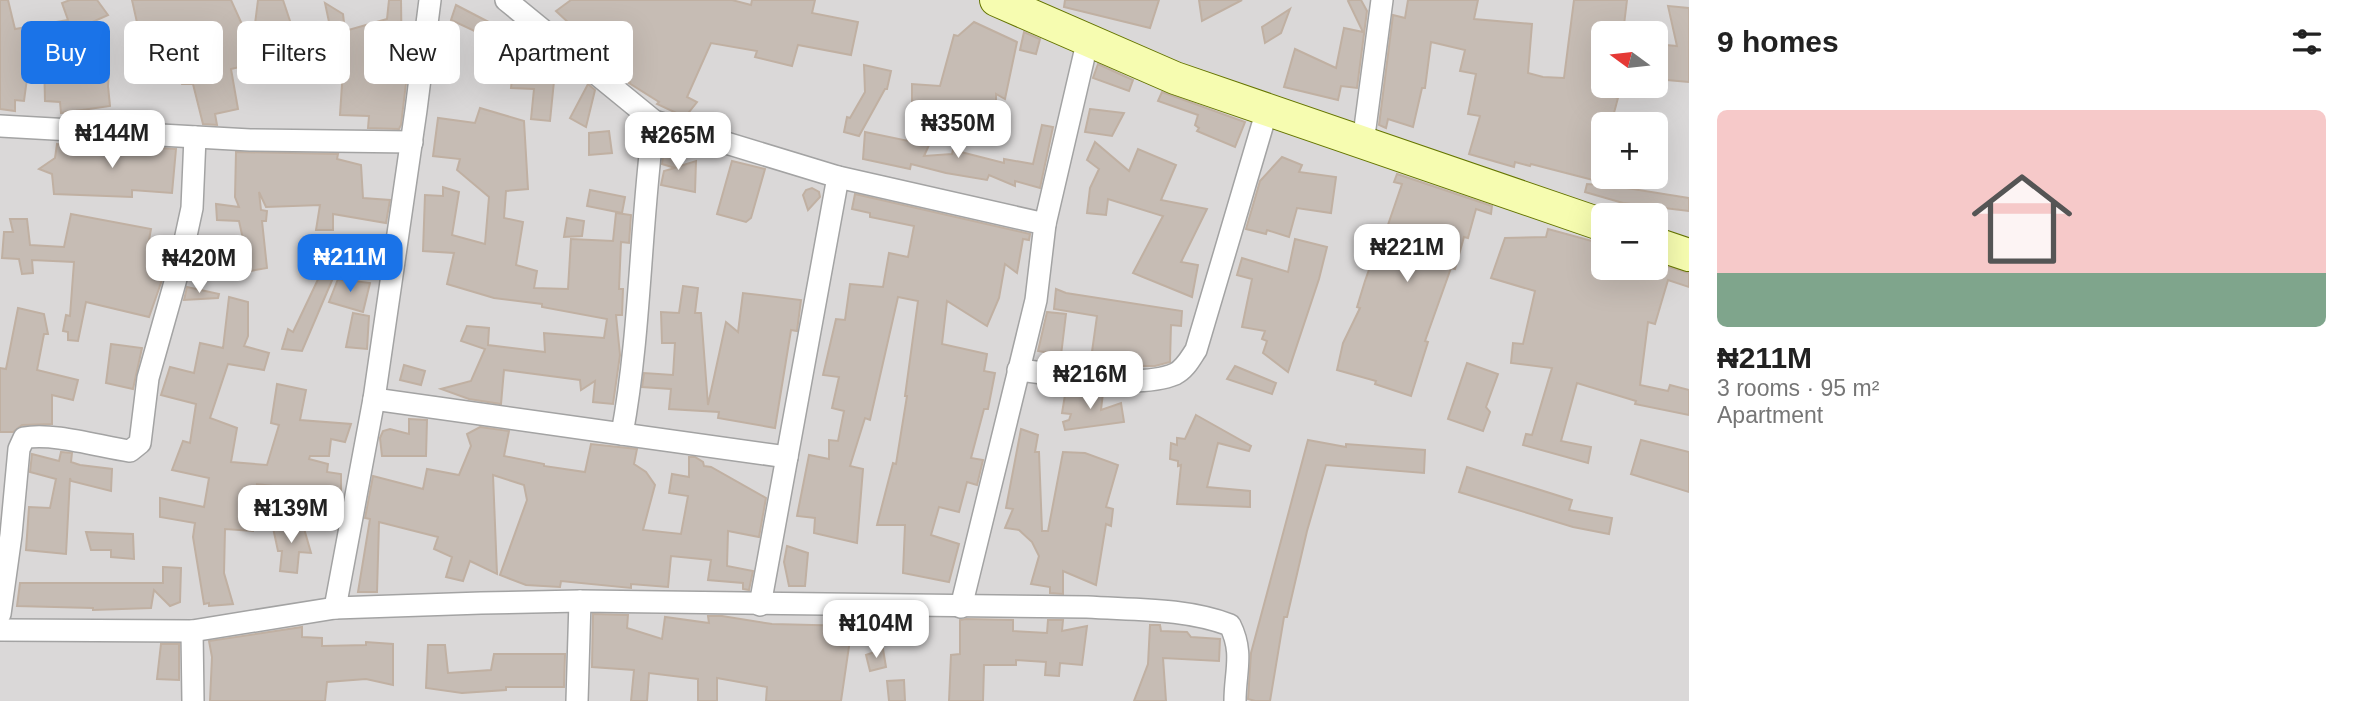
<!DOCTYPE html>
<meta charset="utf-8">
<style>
body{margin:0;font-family:Arial,sans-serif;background:#f6f6f6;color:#222;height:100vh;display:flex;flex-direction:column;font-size:26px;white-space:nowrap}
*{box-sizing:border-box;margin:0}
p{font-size:23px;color:#767676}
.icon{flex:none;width:38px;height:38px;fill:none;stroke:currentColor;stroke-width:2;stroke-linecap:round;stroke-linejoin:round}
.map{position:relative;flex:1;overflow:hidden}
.details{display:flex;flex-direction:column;background:#fff;width:665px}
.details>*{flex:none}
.banner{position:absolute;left:21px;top:21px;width:665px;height:63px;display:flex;gap:14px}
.needle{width:46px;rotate:285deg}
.fabs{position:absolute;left:1591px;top:21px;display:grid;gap:14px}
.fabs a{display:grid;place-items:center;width:77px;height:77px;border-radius:10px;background:#fff;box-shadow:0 7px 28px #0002;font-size:35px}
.price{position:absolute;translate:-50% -60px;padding:0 16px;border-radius:14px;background:#fff;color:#222;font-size:23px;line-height:46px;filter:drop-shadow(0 2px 4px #0008)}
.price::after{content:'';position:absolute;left:50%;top:42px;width:21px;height:16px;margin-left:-10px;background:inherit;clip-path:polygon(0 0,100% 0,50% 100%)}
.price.selected{background:#1a73e8;color:#fff}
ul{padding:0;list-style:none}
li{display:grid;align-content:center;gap:14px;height:371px;padding:0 28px}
li span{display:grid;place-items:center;height:217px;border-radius:10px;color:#555}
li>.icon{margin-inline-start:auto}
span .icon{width:126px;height:126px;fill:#fffc;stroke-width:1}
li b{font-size:30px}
h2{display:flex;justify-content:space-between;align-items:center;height:84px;padding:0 28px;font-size:30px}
.chip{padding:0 24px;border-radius:10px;background:#fff;box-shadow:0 7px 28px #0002;font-size:24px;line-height:63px}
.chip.selected{background:#1a73e8;color:#fff}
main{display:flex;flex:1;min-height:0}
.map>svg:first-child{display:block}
</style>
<main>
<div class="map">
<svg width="1689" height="701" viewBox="0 0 1689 701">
<rect width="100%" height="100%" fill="#eeeae0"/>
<!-- residential -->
<path fill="#dad8d8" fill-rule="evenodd" d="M0,0h1689v701h-1689zM1603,33h53v53h-53zM1603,124h53v53h-53zM1603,215h53v53h-53z"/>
<!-- building -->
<g fill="#c6bcb4" stroke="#c0b0a2" stroke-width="2">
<polygon points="0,0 8,0 15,29 68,20 62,3 70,0 97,0 108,15 90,23 93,30 70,40 35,46 43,57 30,56 24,101 15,100 15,111 0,109"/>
<polygon points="132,0 231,0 250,42 243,41 248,65 231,69 238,109 215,114 217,125 203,124 193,84 182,84 170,52 144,54"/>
<polygon points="258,0 283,0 293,30 255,24"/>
<polygon points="389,0 401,0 402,74 407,75 401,125 399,129 368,128 369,116 340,115 344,54 338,33 342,32 329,22 325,3 343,14 345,31 387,19"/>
<polygon points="571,0 732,0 751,5 752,0 815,0 812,13 858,22 851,55 798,45 792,66 755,57 757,51 711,43 687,97 697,102 685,117 657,104 659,102 629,83 630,82 564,31 571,25 556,11"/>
<polygon points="1065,0 1159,0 1150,28 1064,7"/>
<polygon points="1199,0 1242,0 1202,21"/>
<polygon points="1350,0 1361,0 1367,11 1357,88 1341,86 1338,100 1284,87 1295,49 1336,68 1344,28 1363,32 1348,1"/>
<polygon points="1408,0 1478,0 1474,19 1532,24 1528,73 1543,77 1564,78 1574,0 1627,0 1623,33 1603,33 1603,86 1613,86 1612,96 1618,98 1611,124 1603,124 1603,156 1597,181 1531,164 1530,166 1515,162 1514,167 1469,154 1480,116 1468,114 1476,74 1460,71 1465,50 1431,42 1425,88 1422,88 1413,127 1388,119 1386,128 1379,125 1393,15 1405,18"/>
<polygon points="456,5 506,31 500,43 451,20"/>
<polygon points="1668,6 1689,8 1689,82 1656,79 1656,44 1677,46"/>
<polygon points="1290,9 1281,33 1265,43 1262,27"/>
<polygon points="974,22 1017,42 1005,99 996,94 996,126 947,106 912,103 912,84 940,86 954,35 958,36"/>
<polygon points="1024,32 1040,39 1036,54 1020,50"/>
<polygon points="44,58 58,76 109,71 108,86 110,106 61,113 60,102 45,101"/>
<polygon points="537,59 556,61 550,121 531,119 534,89 511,88 514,61 537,63"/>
<polygon points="1098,64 1133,80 1129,91 1093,78"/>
<polygon points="864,65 891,71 887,89 885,89 859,136 844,132 847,117 850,118 865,92"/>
<polygon points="588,84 595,90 586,127 570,118"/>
<polygon points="1162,92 1245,122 1235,147 1197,131 1199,128 1195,125 1198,115 1158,101"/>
<polygon points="480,108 524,121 528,189 506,191 504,218 523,222 516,265 537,271 534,288 568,289 571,239 613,241 616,213 631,215 629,243 621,242 619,289 623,289 622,315 616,315 620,355 613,404 593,402 595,381 581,390 580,380 504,370 501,404 469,399 441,389 471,381 485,349 461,341 467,326 489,328 488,345 545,352 544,333 604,338 607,319 542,307 542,304 494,298 447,284 454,253 423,251 425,195 443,196 443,187 459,192 452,235 485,244 489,197 457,170 460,159 433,156 438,118 475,123"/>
<polygon points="1090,109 1124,113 1112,136 1085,132"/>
<polygon points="1042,125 1053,127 1040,188 1015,181 1015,186 989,175 987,180 946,173 911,164 910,169 863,159 865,132 913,142 915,139 930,143 924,156 952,154 953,150 1004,163 1004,159 1033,164"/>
<polygon points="609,131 612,153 589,155 589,133"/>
<polygon points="1095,142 1129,171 1138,149 1176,165 1161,200 1207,209 1181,262 1198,265 1192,297 1133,273 1163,216 1108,199 1106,215 1087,213 1090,188 1099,169 1087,160"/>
<polygon points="57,144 94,152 94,144 176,149 172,193 132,190 132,197 54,194 52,174 39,169 55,158"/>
<polygon points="664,148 683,152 680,166 696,161 695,192 661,185 664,171 675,168 662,164"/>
<polygon points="236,152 338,154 337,159 361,165 363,198 390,200 386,223 333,214 333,230 316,230 320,205 266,207 259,192 261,210 267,211 266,221 262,221 267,268 250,271 239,221 217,220 216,204 239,207 235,197"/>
<polygon points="1282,157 1302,165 1299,172 1336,177 1331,213 1297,208 1289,237 1267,230 1266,234 1246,229 1260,181"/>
<polygon points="732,161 765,169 751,218 746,222 717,214"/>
<polygon points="1397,174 1492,206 1491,214 1476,209 1468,238 1464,237 1455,269 1451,268 1425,341 1428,342 1411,396 1375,384 1376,381 1337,370 1343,343 1360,308 1357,307 1365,281 1376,250 1379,251 1402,184 1394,182"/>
<polygon points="1603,177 1627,184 1626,188 1689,198 1689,211 1623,203 1585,192 1587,184 1600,185"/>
<polygon points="812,188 819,192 820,197 808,210 803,195 806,190"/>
<polygon points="590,190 625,197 622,213 587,206"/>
<polygon points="855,194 1030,234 1029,240 1023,239 1017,273 1005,264 999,298 987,326 947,301 942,344 987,354 984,371 995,373 988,409 984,409 971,458 983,460 977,485 967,482 959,512 939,507 931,535 959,544 949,582 903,573 905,525 877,525 893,463 896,464 907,396 905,396 918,301 898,297 870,420 865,418 850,466 863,469 857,543 814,533 815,518 797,516 809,455 829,459 829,440 838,441 844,411 832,408 839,377 823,375 836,319 845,320 850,284 883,287 889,253 908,257 914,226 870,217 870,213 852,209"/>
<polygon points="71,214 151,229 147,251 166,255 162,280 149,317 86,302 78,341 68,340 68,332 63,331 66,315 70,316 74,262 32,260 33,273 22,274 19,259 2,258 4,232 13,232 10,219 27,219 30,245 64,247"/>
<polygon points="567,218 584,221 582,236 564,237"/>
<polygon points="1548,229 1603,244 1603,268 1656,268 1656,263 1689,273 1689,287 1668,280 1655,324 1648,322 1640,385 1668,391 1670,385 1689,390 1689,415 1635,404 1636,401 1577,383 1561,441 1591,447 1588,463 1523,445 1526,434 1532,435 1552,368 1511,363 1513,343 1523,344 1535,291 1491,278 1505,238 1546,237"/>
<polygon points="1295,239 1327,247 1319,279 1288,372 1263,353 1267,341 1262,339 1265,331 1242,327 1252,279 1237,275 1242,258 1288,272"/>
<polygon points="321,273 333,278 302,351 282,349 288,329 293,332"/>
<polygon points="338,279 370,283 363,312 329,302"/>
<polygon points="683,286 698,288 695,313 701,313 708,405 726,322 738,332 743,293 801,300 797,331 791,330 775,428 718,418 719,412 669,409 671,389 642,387 644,373 673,375 675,343 662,343 661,312 679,313"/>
<polygon points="187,287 219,294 218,298 184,300"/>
<polygon points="1056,289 1066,293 1182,311 1181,326 1171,325 1170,362 1155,366 1134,366 1091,359 1097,316 1054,309"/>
<polygon points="229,297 248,302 248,336 244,346 269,353 264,370 228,364 210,418 237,428 231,462 267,465 279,425 271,423 277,384 306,390 300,420 351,424 345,442 331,439 329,456 310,456 309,459 328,464 327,472 341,474 341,498 323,495 324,492 257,484 253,531 225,529 224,573 233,604 209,606 209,603 204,604 193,537 195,523 160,517 160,498 204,507 209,478 172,470 183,441 190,443 196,404 161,395 170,367 194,373 200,343 223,348"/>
<polygon points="18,308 44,314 48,334 44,334 37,370 78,380 73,400 52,395 52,424 22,425 13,432 0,432 0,368 6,369"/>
<polygon points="1047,312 1066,314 1061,355 1038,351"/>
<polygon points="353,313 369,316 367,349 346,347"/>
<polygon points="111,344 142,348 133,389 106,383"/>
<polygon points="1467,363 1498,374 1486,407 1490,412 1483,431 1448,419"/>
<polygon points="404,365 425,371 421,385 400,380"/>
<polygon points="1235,366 1276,383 1272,394 1227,379"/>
<polygon points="1074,390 1103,393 1101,410 1121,403 1124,422 1065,430 1063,422 1069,420 1071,414 1062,413 1065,395 1074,395"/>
<polygon points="1196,415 1251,446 1249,451 1218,443 1207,487 1250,491 1250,507 1177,504 1181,465 1178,466 1178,461 1170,459 1171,443 1177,445 1177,438 1185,439"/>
<polygon points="409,419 427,420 426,456 382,456 380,438 383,431 390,429 409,434"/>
<polygon points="480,427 509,431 504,456 544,464 544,466 585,472 591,444 637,449 634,464 646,472 655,485 643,530 681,534 688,496 669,493 672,474 689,477 689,457 695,457 703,462 704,466 711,467 766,498 759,537 728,531 727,566 753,571 749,590 743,589 743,583 708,580 711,560 671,556 668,587 631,584 631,588 561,581 560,587 526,585 500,575 527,500 524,485 493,475 497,574 470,561 463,581 446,577 452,557 434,549 438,537 379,522 377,592 358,592 370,519 365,518 373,476 423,489 427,469 459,475 471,446 467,434"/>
<polygon points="1021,429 1038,435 1035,452 1039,452 1042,531 1048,531 1063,452 1085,453 1118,465 1106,507 1113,509 1111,526 1106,524 1096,585 1063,571 1063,594 1050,593 1050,587 1031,584 1039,556 1032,542 1019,530 1005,528 1013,509 1006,508"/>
<polygon points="1308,440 1346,447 1346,444 1425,450 1424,473 1326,465 1307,531 1287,617 1284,617 1270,701 1255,701 1248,699 1251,653"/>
<polygon points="1641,440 1689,452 1689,492 1631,474"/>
<polygon points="61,452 72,453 71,462 80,465 112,469 111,491 71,481 70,478 66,554 26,550 29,507 50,508 56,479 30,472 32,454 59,461"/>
<polygon points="1467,467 1572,500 1569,510 1612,518 1609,534 1573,527 1459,492"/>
<polygon points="272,523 303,525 311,553 299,552 297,573 280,571 282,551 278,551"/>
<polygon points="86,532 133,534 134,559 111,557 111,550 91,550"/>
<polygon points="787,546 808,553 805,586 789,586 784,562"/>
<polygon points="163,567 181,568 180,602 170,606 154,590 151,608 93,610 93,608 17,606 20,583 163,583"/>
<polygon points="593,614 628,615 627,628 662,639 665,617 709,623 708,616 722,616 772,624 852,626 841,701 766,701 767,687 717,678 717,701 698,701 698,679 649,673 647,701 631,701 634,670 592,667"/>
<polygon points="966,619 1013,620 1013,631 1047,633 1048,620 1063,620 1062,631 1087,626 1082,665 1060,663 1059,676 1045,675 1046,662 1016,660 1016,665 984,665 983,701 949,701 951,655 960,654 960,620"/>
<polygon points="1150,625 1160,625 1161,631 1187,632 1191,637 1220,639 1219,661 1163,658 1166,701 1134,701 1148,664"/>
<polygon points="302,627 302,637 322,638 322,646 366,645 366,642 393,644 393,685 366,679 327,682 325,701 210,701 212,657 209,641"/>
<polygon points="161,644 179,644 179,680 157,679"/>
<polygon points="428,645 445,645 448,673 491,670 494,654 565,654 564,687 506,687 506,690 462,693 426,688"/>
<polygon points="883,649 886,667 870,671 866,655"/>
<polygon points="904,680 905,701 889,701 887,681"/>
</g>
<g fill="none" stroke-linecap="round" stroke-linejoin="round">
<!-- street casing -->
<g stroke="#a3a3a3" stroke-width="24">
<g id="street">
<polyline points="506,0 654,121 838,177 1045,224 1036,300 961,607"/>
<polyline points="0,126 250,140 412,142"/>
<polyline points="1363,143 1382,0"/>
<polyline points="1045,224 1088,39"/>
<path d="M1018,370c40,4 120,20 157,4 10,-5 15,-15 21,-24l71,-240"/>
<path d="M374,399l248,35c19,-103 18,-209 32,-313"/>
<polyline points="622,434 787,457"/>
<polyline points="760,605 838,177"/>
<polyline points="335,608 374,399 416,110 430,0"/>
<path d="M0,614l11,-79 8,-86 5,-11c28,-6 77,9 106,13l10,-8 8,-65 31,-110 13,-60 3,-71"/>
<path d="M0,630l192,1 143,-23 146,-5 99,-2 507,6c48,3 98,1 143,18 14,28 5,47 5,76"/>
<polyline points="192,631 193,701"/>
<polyline points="577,701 580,601"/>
</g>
</g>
<!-- secondary casing -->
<g stroke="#657500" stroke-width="34">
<g id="secondary">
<polyline points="996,0 1175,78 1603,225"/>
<polyline points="1656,244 1689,255"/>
</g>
</g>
<!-- street -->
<use href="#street" stroke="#fff" stroke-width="21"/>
<!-- secondary -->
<use href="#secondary" stroke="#f6fcb0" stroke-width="32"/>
</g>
</svg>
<div class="fabs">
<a><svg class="needle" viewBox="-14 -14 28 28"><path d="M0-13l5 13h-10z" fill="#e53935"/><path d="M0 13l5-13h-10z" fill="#767676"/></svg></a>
<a>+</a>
<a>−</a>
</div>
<b class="price" style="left:958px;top:160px">₦350M</b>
<b class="price" style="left:112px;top:170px">₦144M</b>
<b class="price" style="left:678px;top:172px">₦265M</b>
<b class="price" style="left:1407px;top:284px">₦221M</b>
<b class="price selected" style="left:350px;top:294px">₦211M</b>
<b class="price" style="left:199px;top:295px">₦420M</b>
<b class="price" style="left:1090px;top:411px">₦216M</b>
<b class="price" style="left:291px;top:545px">₦139M</b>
<b class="price" style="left:876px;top:660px">₦104M</b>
<div class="banner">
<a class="chip selected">Buy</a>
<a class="chip">Rent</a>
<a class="chip">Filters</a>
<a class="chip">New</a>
<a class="chip">Apartment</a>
</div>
</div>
<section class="details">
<h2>9 homes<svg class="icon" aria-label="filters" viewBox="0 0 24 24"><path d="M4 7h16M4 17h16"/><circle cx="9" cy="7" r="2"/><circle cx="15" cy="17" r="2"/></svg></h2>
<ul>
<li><span style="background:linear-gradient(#f6c9c9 75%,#7fa58c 0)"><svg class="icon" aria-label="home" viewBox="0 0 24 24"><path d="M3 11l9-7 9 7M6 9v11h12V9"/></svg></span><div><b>₦211M</b><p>3 rooms · 95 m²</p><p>Apartment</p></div></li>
</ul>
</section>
</main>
